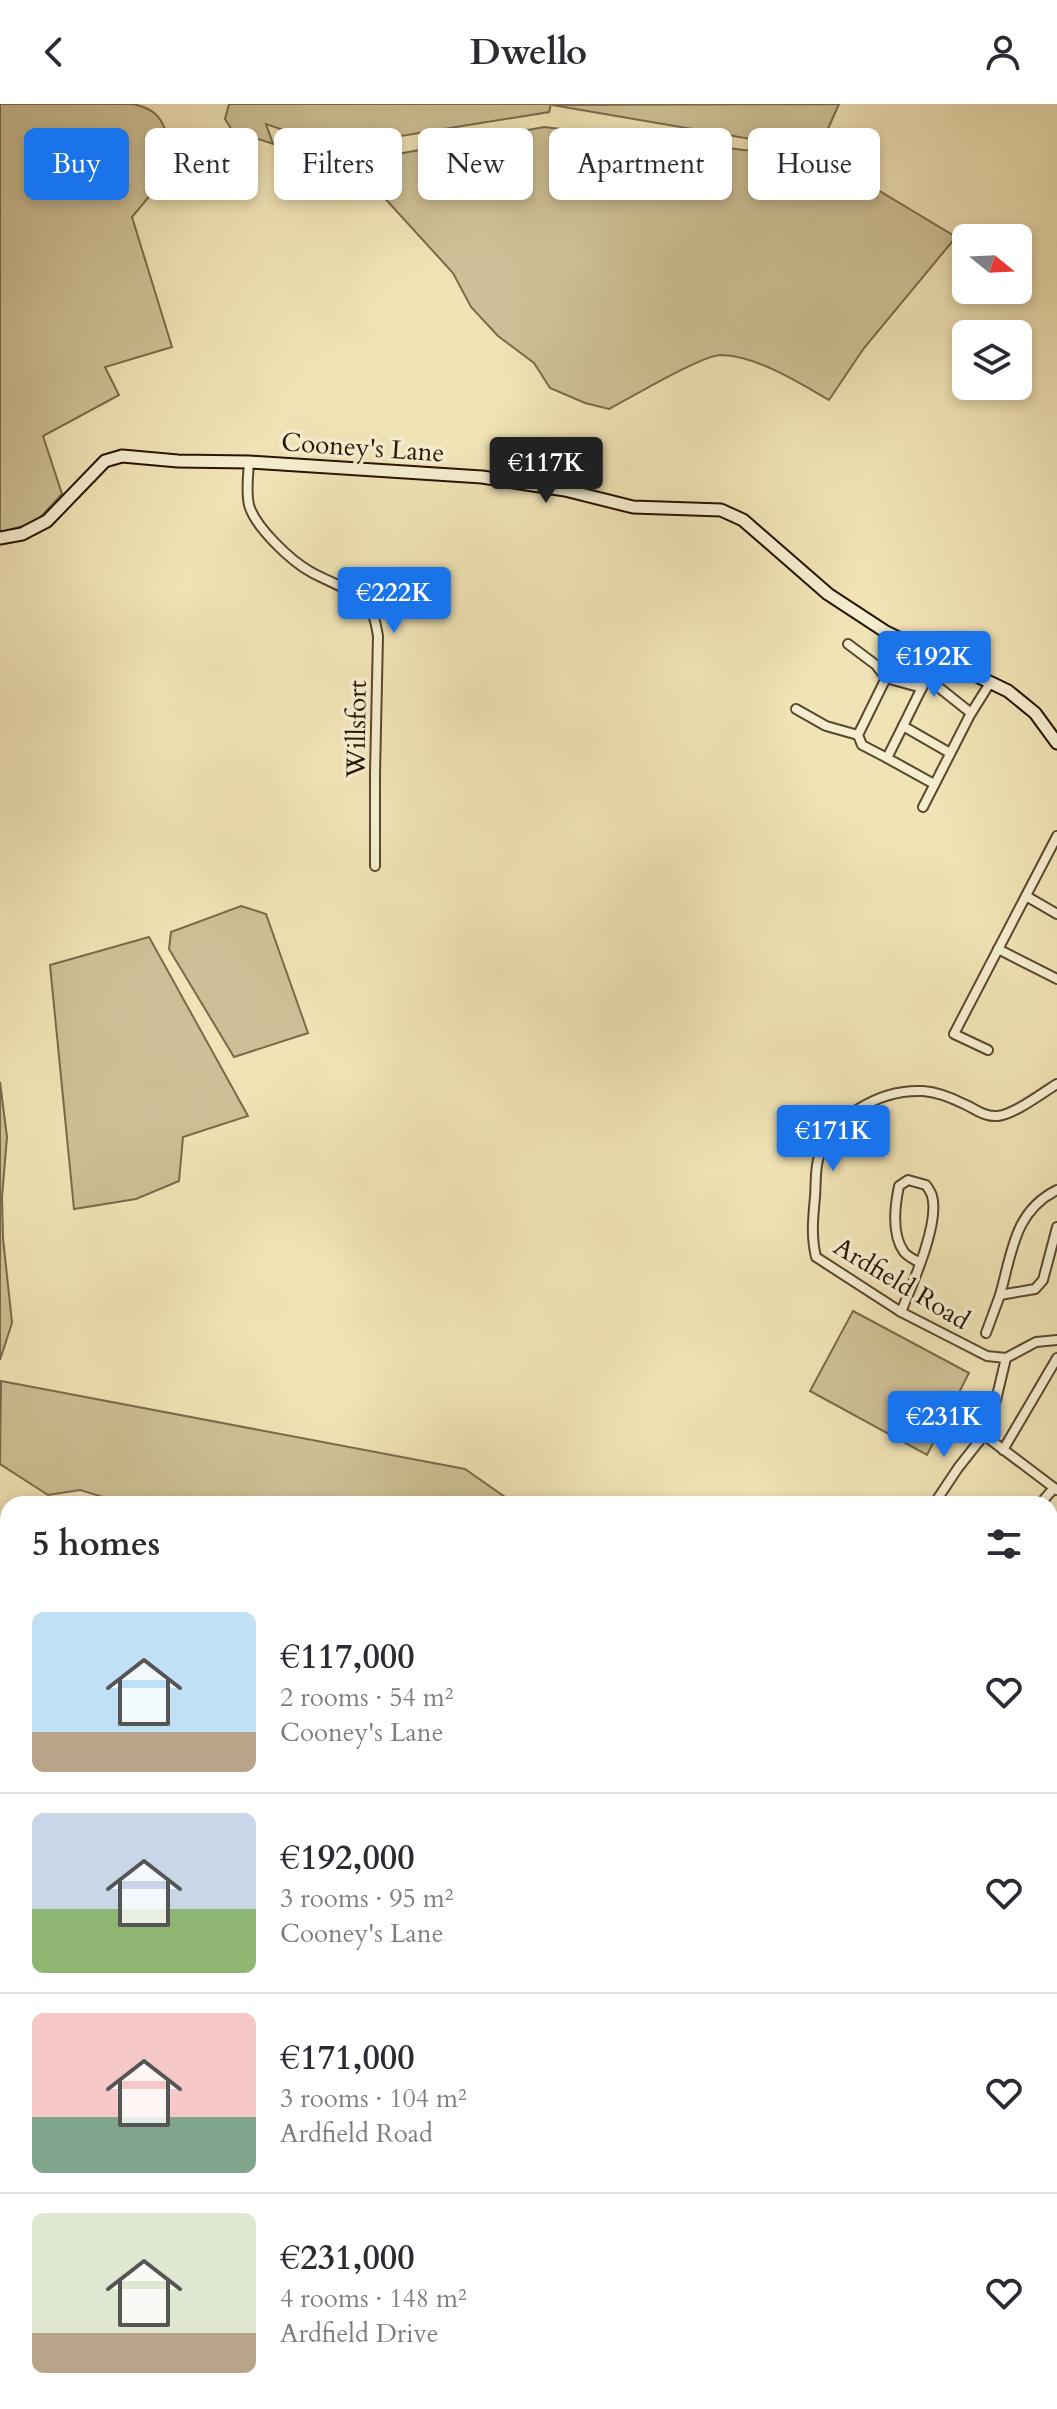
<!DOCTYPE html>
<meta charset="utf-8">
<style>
body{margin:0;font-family:Cardo,serif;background:#f7f7f7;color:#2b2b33;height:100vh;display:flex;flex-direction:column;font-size:30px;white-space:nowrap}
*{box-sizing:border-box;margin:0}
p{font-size:26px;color:#7c7c81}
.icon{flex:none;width:44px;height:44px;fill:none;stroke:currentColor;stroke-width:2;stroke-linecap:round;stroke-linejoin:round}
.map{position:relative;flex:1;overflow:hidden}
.details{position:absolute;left:0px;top:1392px;width:1058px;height:914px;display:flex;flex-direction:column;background:#fff;border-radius:24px 24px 0 0;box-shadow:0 4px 12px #0003}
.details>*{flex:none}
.top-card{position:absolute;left:24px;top:24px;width:1010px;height:72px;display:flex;gap:16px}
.needle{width:52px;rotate:108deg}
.tools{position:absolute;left:952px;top:120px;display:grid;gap:16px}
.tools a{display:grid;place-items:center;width:80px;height:80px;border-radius:12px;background:#fff;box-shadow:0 4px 12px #0003;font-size:40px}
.price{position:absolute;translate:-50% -68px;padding:0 18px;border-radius:8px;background:#1a73e8;color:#fff;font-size:26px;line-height:52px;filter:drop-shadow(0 2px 4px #0008)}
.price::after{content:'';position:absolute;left:50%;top:48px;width:24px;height:18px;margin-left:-12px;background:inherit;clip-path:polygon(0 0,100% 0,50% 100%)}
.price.selected{background:#222;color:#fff}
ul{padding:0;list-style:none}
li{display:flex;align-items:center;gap:24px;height:200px;padding:0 32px}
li+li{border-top:2px solid #e1e1e2}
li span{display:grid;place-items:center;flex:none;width:224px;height:160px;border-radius:12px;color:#555}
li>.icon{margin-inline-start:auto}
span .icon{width:96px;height:96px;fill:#fffc;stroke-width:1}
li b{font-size:34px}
h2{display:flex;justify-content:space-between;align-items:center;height:96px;padding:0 32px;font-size:34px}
.chip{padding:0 28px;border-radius:12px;background:#fff;box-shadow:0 4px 12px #0003;font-size:28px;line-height:72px}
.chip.selected{background:#1a73e8;color:#fff}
header{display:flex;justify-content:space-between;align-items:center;height:104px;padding:0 32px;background:#fff;font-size:36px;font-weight:800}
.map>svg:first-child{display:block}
</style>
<header><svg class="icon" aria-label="back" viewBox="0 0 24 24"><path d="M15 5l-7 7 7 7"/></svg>Dwello<svg class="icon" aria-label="person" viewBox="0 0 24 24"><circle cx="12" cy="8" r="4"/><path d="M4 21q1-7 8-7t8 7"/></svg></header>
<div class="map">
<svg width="1057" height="2305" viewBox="0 0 1057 2305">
<rect width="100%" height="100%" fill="#f0e3b5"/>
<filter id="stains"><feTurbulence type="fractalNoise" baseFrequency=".0025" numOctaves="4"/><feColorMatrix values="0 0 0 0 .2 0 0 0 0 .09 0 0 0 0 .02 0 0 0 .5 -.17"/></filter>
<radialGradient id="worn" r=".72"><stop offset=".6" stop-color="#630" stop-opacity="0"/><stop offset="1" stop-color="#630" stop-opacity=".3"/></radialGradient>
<!-- green -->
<g fill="#cec096" stroke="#7b6a4b" stroke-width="2">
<path d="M0,0h132c29,5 31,20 41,44l-15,38 -26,31 40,130 -67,20 14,28 -76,41 19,58 -27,29 -35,9z"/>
<polygon points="229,0 551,0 549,8 333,43 266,20 273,40 232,26 225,15"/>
<polygon points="839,0 827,27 769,38 552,1"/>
<path d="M544,23l226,26 43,-2 143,86 -92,111 -35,52c-31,-18 -72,-44 -108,-45 -19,0 -91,43 -112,54l-24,-6 -35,-15 -16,-25 -36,-27 -27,-29 -18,-34 -94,-103 28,-14z"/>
<polygon points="241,802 266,810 308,929 234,953 169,845 171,828"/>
<polygon points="149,833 248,1012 183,1033 179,1077 136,1095 74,1105 50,861"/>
<polygon points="0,978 7,1033 2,1093 3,1134 12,1219 0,1256"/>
<polygon points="853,1207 969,1269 927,1351 810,1287"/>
<polygon points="1,1277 465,1365 515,1400 126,1400 80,1386 48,1391 0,1360"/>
<polygon points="8,1577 8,1911 0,1837 0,1578"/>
</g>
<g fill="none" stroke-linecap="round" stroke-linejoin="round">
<!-- street casing -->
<g stroke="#5a482d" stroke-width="12">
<g id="street">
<path d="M249,358c-1,14 -3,30 0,43 6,22 42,56 62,67 16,9 42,18 54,30 9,9 11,23 13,34l-3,138v92"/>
<polyline points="848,540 876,561 886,574"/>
<polyline points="927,574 971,609"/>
<polyline points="796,605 826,622 858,631"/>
<polyline points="903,622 937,553"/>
<polyline points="887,654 862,641 858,631 886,574 922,584"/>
<polyline points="934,680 887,654 903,622 950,649"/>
<polyline points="923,703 970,611 990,579"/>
<polyline points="1026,792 1057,810"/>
<polyline points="998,845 1057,875"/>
<polyline points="988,946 954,930 1057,732"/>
<path d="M1000,1191c12,-42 14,-84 57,-105"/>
<path d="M901,1208c11,-27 39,-89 31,-116 -1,-4 -4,-8 -6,-11l-18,-5 -9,6c-4,19 -8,48 5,66 3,4 11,8 16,11"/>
<polyline points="986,1229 1000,1191 1035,1185 1043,1176 1057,1123"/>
<path d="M1006,1254l-19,-2 -86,-44 -85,-55c-5,-21 -3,-39 -1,-60 1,-12 0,-25 3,-37 12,-43 62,-71 105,-69 14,1 29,7 41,13 12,5 20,13 34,12 17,-2 44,-23 59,-32"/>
<polyline points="1006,1254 996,1296 984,1331 1057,1386"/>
<polyline points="1006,1254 1036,1238 1057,1236"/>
<polyline points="1003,1346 1057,1254"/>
<polyline points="934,1400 958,1364 984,1331"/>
<polyline points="1040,1400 1054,1384"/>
<polyline points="1055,1420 1057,1417"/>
<polyline points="1050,1563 1057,1566"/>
<polyline points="1050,1651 1057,1652"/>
<polyline points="1050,1728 1057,1729"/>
<polyline points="1050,2240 1057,2218"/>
<polyline points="326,2298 330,2305"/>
<polyline points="463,2298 463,2305"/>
<polyline points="722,2298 724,2305"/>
<polyline points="805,2298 806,2303 830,2299"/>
<polyline points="989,2298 993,2302"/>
<polyline points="136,2305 138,2298"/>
<polyline points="547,2305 549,2298"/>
<polyline points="1022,2305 1026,2298"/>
</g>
</g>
<!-- secondary casing -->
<g stroke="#281400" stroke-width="15">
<g id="secondary">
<polyline points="0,434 22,430 47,417 105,357 122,352 178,357 249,358 482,373 565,386 633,403 721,406 743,416 828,490 886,528 1008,587 1035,609 1057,639"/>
<polyline points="0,1954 8,1955"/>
<polyline points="1050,2211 1057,2212"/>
<polyline points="365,2305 383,2298"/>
</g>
</g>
<!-- street -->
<use href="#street" stroke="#f5edcf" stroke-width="8"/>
<!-- secondary -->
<use href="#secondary" stroke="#f5edcf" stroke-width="11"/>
</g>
<g text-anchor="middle" stroke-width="7" stroke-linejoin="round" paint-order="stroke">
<!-- street labels -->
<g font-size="26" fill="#281400" stroke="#f5edcf">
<text transform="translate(363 343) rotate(4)" y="9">Cooney's Lane</text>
<text transform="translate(356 625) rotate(-89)" y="9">Willsfort</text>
<text transform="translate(902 1179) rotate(31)" y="9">Ardfield Road</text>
</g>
</g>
<rect width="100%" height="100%" filter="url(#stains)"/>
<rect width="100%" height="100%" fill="url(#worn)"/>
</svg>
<div class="tools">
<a><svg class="needle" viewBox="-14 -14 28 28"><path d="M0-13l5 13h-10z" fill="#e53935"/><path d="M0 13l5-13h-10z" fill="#7c7c81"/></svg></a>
<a><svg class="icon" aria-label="layers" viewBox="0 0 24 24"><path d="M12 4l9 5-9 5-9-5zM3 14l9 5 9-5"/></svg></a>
</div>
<b class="price selected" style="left:546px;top:401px">€117K</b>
<b class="price" style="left:394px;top:531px">€222K</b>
<b class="price" style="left:934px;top:595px">€192K</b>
<b class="price" style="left:833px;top:1069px">€171K</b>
<b class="price" style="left:944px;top:1355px">€231K</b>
<div class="top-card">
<a class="chip selected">Buy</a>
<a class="chip">Rent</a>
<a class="chip">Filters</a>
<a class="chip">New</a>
<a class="chip">Apartment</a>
<a class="chip">House</a>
</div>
<section class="details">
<h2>5 homes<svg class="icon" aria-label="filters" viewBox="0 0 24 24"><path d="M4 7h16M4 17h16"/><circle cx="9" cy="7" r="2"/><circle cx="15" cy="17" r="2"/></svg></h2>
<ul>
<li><span style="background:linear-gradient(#bfe0f5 75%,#b9a48a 0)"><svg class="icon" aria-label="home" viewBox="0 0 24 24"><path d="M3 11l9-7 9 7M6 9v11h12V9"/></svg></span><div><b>€117,000</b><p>2 rooms · 54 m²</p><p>Cooney's Lane</p></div><svg class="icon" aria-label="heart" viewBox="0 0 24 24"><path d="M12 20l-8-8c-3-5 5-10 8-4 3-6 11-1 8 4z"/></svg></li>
<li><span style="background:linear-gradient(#c9d6e8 60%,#8fb573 0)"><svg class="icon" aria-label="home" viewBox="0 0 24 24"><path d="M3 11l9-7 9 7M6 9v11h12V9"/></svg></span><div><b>€192,000</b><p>3 rooms · 95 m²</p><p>Cooney's Lane</p></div><svg class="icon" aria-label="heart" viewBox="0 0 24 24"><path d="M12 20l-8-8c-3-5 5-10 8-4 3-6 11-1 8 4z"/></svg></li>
<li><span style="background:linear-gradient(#f6c9c9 65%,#7fa58c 0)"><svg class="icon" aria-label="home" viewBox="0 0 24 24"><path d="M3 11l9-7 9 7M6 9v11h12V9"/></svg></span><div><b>€171,000</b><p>3 rooms · 104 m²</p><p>Ardfield Road</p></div><svg class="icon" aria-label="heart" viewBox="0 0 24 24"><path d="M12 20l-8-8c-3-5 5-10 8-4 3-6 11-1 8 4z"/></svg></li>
<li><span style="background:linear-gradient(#dfe7d0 75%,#b9a48a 0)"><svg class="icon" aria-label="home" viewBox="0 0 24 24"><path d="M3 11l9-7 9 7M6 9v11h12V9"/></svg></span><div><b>€231,000</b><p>4 rooms · 148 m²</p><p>Ardfield Drive</p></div><svg class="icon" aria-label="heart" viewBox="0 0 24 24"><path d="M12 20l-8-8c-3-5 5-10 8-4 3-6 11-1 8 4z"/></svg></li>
</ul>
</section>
</div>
